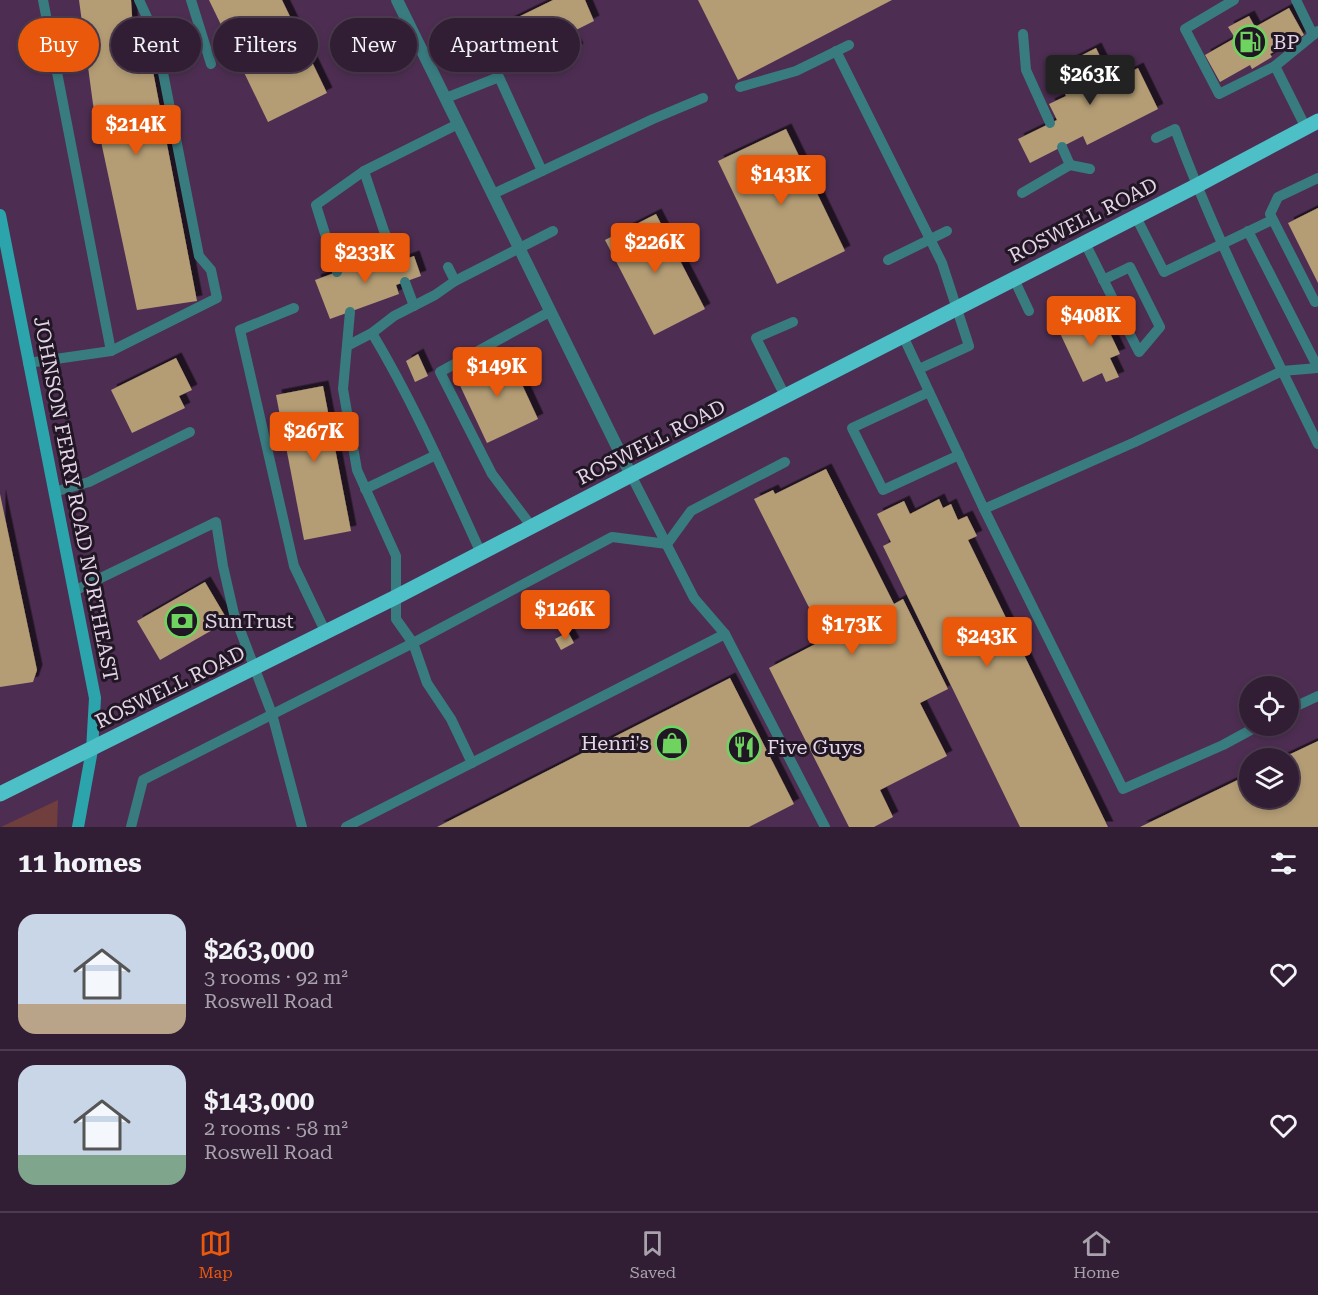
<!DOCTYPE html>
<meta charset="utf-8">
<style>
body{margin:0;font-family:"Roboto Serif",serif;background:#39273c;color:#f1f3f6;height:100vh;display:flex;flex-direction:column;font-size:22px;white-space:nowrap}
*{box-sizing:border-box;margin:0}
p{font-size:20px;color:#a8a2ac}
.icon{flex:none;width:33px;height:33px;fill:none;stroke:currentColor;stroke-width:2;stroke-linecap:round;stroke-linejoin:round}
.map{position:relative;height:827px;overflow:hidden}
.side{display:flex;flex-direction:column;background:#311e34;flex:1}
.side>*{flex:none}
.banner{position:absolute;left:18px;top:18px;width:600px;height:54px;display:flex;gap:12px}
.controls{position:absolute;left:1239px;top:676px;display:grid;gap:12px}
.controls a{display:grid;place-items:center;width:60px;height:60px;border-radius:50%;background:#311e34;box-shadow:0 3px 9px #0003,0 0 0 2px #4c3c4f;font-size:30px}
.price{position:absolute;translate:-50% -51px;padding:0 14px;border-radius:6px;background:#ea580c;color:#fff;font-size:20px;line-height:39px;filter:drop-shadow(0 2px 3px #0008)}
.price::after{content:'';position:absolute;left:50%;top:36px;width:18px;height:14px;margin-left:-9px;background:inherit;clip-path:polygon(0 0,100% 0,50% 100%)}
.price.active{background:#222;color:#fff}
ul{padding:0;list-style:none}
li{display:flex;align-items:center;gap:18px;height:150px;padding:0 18px}
li+li{border-top:2px solid #4c3c4f}
li span{display:grid;place-items:center;flex:none;width:168px;height:120px;border-radius:18px;color:#555}
li>.icon{margin-inline-start:auto}
span .icon{width:72px;height:72px;fill:#fffc;stroke-width:1}
li b{font-size:26px}
h2{display:flex;justify-content:space-between;align-items:center;height:72px;padding:0 18px;font-size:26px}
.pill{padding:0 21px;border-radius:27px;background:#311e34;box-shadow:0 3px 9px #0003,0 0 0 2px #4c3c4f;font-size:21px;line-height:54px}
.pill.active{background:#ea580c;color:#fff}
.dock{display:flex;justify-content:space-around;align-items:center;height:84px;border-top:2px solid #4c3c4f;background:#311e34;font-size:16px;color:#a8a2ac}
.dock a{display:grid;justify-items:center;gap:3px}
.dock .active{color:#ea580c}
.map>svg:first-child{display:block}
</style>
<div class="map">
<svg width="1318" height="827" viewBox="0 0 1318 827">
<defs>
<filter id="shadow"><feDropShadow dx="5.5" dy="-5.5" stdDeviation="0" flood-color="#0009"/></filter>
</defs>
<rect width="100%" height="100%" fill="#412846"/>
<!-- built -->
<path fill="#4d2e52" fill-rule="evenodd" d="M0,0h1318v827h-1318zM1250,687h38v39h-38zM1250,759h38v39h-38z"/>
<!-- green -->
<polygon fill="#703e3d" points="58,800 57,827 1,827"/>
<!-- building -->
<g fill="#b49d75" filter="url(#shadow)">
<polygon points="79,0 131,0 134,45 148,45 197,301 137,310 93,104"/>
<polygon points="209,0 282,0 327,93 268,122"/>
<polygon points="553,0 585,0 594,21 570,33 578,49 549,63 541,47 516,60 500,26"/>
<polygon points="698,0 892,0 738,80"/>
<polygon points="1289,8 1304,35 1270,54 1272,57 1252,69 1250,65 1220,82 1205,55 1235,38 1228,27 1249,16 1255,27"/>
<polygon points="1096,48 1112,81 1138,68 1158,109 1087,145 1083,136 1030,163 1018,139 1057,120 1049,104 1066,96 1053,70"/>
<polygon points="786,129 845,251 777,284 718,161"/>
<polygon points="1318,208 1318,283 1288,223"/>
<polygon points="656,214 705,309 654,335 605,240"/>
<polygon points="386,254 389,265 414,256 421,276 396,285 399,294 330,319 315,280"/>
<polygon points="1099,310 1120,354 1110,358 1119,377 1106,382 1102,373 1083,382 1058,329"/>
<polygon points="507,352 538,419 487,443 456,377"/>
<polygon points="418,354 428,376 415,382 406,361"/>
<polygon points="176,358 192,390 179,396 185,408 132,433 111,390"/>
<polygon points="323,386 351,531 304,540 276,395"/>
<polygon points="826,469 894,604 903,599 948,689 920,703 947,756 880,790 893,817 874,827 849,827 769,668 825,639 754,499 773,490 775,494"/>
<polygon points="0,494 37,670 33,682 0,687"/>
<polygon points="939,499 943,508 951,504 958,520 967,516 977,536 968,540 1108,827 1020,827 883,546 891,542 877,514 904,501 910,514"/>
<polygon points="205,582 228,621 160,660 137,621"/>
<polygon points="568,632 574,643 561,650 555,639"/>
<polygon points="730,678 794,804 749,827 437,827"/>
<polygon points="1318,741 1318,827 1140,827 1250,774 1250,798 1288,798 1288,759 1280,759"/>
</g>
<g fill="none" stroke-linecap="round" stroke-linejoin="round">
<!-- lane -->
<g stroke="#397c80" stroke-width="10">
<polyline points="43,0 111,351"/>
<polyline points="191,0 211,64"/>
<polyline points="1234,0 1185,29 1219,94 1275,66 1306,128"/>
<polyline points="1296,0 1313,35"/>
<polyline points="1023,34 1026,70 1050,123"/>
<polyline points="836,51 942,263 969,346 919,369"/>
<polyline points="1275,66 1318,31"/>
<polyline points="740,87 796,71 849,45"/>
<polyline points="446,98 499,77 542,171"/>
<path d="M1156,138l19,-9c40,108 92,211 143,315"/>
<polyline points="1062,147 1070,165"/>
<polyline points="364,171 384,231 397,262"/>
<polyline points="1022,193 1070,165 1090,169"/>
<polyline points="493,194 653,119 703,98"/>
<polyline points="1136,217 1164,272 1272,220"/>
<polyline points="1248,231 1318,368"/>
<polyline points="1085,243 1112,297"/>
<polyline points="888,260 947,231"/>
<polyline points="448,267 455,281 553,231"/>
<polyline points="337,272 316,205 364,171 458,124"/>
<polyline points="1014,279 1029,311"/>
<polyline points="1103,280 1130,267 1160,327 1139,352 1121,317"/>
<polyline points="405,282 414,306"/>
<polyline points="1315,302 1270,214 1278,197 1318,178"/>
<polyline points="294,308 240,330 294,566 326,633"/>
<polyline points="350,312 343,389 357,470 396,556 396,619 413,643 427,683 451,719 472,763"/>
<path d="M372,333c42,70 75,146 109,220"/>
<polyline points="903,336 984,509 1123,789 1223,745 1258,726"/>
<polyline points="347,346 372,333 394,316 435,295 455,281"/>
<polyline points="28,363 111,351 217,298 211,270 199,256 156,37 139,0"/>
<polyline points="929,392 852,428 883,490 959,455"/>
<polyline points="785,396 756,338 793,322"/>
<polyline points="631,475 694,598 725,634 825,827"/>
<polyline points="365,489 436,455"/>
<polyline points="54,492 89,482 190,432"/>
<polyline points="984,509 1135,442 1282,371 1318,368"/>
<polyline points="532,527 492,474 440,372 551,311"/>
<polyline points="74,591 216,522 223,566 234,614 272,714 302,827"/>
<polyline points="1288,710 1318,696"/>
<polyline points="131,827 143,780 413,643 612,537 667,544 691,511 785,462"/>
<polyline points="346,827 725,634"/>
</g>
<!-- street -->
<polyline stroke="#397c80" stroke-width="12" points="397,0 631,475"/>
<!-- secondary -->
<polyline stroke="#2ba4ac" stroke-width="12" points="0,215 95,698 92,750 78,827"/>
<!-- primary -->
<polyline stroke="#4dbfc7" stroke-width="15" points="0,794 396,597 631,475 1196,186 1318,121"/>
</g>
<!-- icons -->
<defs>
<g id="fuel-ring" transform="scale(1.725)"><circle r="9.5" fill="#211623" stroke="#6fd360" stroke-width="1.5"/><path d="M-5.5-6h7V0h2V4h1.3V-2.5L3-4.5l.8-.8L6-3V5H2.5V1h-1V6h-7ZM-4.2-4.7v3.2H.2V-4.7Z" fill="#6fd360"/></g>
<g id="bank-ring" transform="scale(1.725)"><circle r="9.5" fill="#211623" stroke="#6fd360" stroke-width="1.5"/><path d="M-6-4H6V4H-6ZM0-2.3a2.3 2.3 0 1 0 0 4.6a2.3 2.3 0 1 0 0-4.6Z" fill="#6fd360"/></g>
<g id="shop-ring" transform="scale(1.725)"><circle r="9.5" fill="#211623" stroke="#6fd360" stroke-width="1.5"/><path d="M-5-2.5h2.3a2.7 3.5 0 0 1 5.4 0H5L5.5 6h-11ZM-1.5-2.5h3a1.5 2.3 0 0 0-3 0Z" fill="#6fd360"/></g>
<g id="restaurant-ring" transform="scale(1.725)"><circle r="9.5" fill="#211623" stroke="#6fd360" stroke-width="1.5"/><path d="M-5-6h1v4h1v-4h1v4h1v-4h1v5L-1.5 .5V6h-2V.5L-5-1ZM5-6V6H3V1.5H1.5Q1.5-4 5-6Z" fill="#6fd360"/></g>
</defs>
<g fill-rule="evenodd">
<use href="#fuel-ring" x="1250" y="42"/>
<use href="#bank-ring" x="182" y="621"/>
<use href="#shop-ring" x="672" y="743"/>
<use href="#restaurant-ring" x="744" y="747"/>
</g>
<g text-anchor="middle" stroke-width="6" stroke-linejoin="round" paint-order="stroke">
<!-- poi labels -->
<g font-size="20" fill="#e4d4e7" stroke="#211623" text-anchor="start">
<text x="1273" y="49">BP</text>
<text x="205" y="628">SunTrust</text>
<text x="649" y="750" text-anchor="end">Henri's</text>
<text x="767" y="754">Five Guys</text>
</g>
<!-- street labels -->
<g font-size="20" fill="#e4d4e7" stroke="#211623">
<text transform="translate(1083 220) rotate(-27)" y="7">ROSWELL ROAD</text>
<text transform="translate(651 442) rotate(-27)" y="7">ROSWELL ROAD</text>
<text transform="translate(76 499) rotate(79)" y="7">JOHNSON FERRY ROAD NORTHEAST</text>
<text transform="translate(170 687) rotate(-26)" y="7">ROSWELL ROAD</text>
</g>
</g>
</svg>
<div class="controls">
<a><svg class="icon" aria-label="locate" viewBox="0 0 24 24"><circle cx="12" cy="12" r="6"/><path d="M12 2v4M12 18v4M2 12h4M18 12h4"/></svg></a>
<a><svg class="icon" aria-label="layers" viewBox="0 0 24 24"><path d="M12 4l9 5-9 5-9-5zM3 14l9 5 9-5"/></svg></a>
</div>
<b class="price active" style="left:1090px;top:106px">$263K</b>
<b class="price" style="left:136px;top:156px">$214K</b>
<b class="price" style="left:781px;top:206px">$143K</b>
<b class="price" style="left:655px;top:274px">$226K</b>
<b class="price" style="left:365px;top:284px">$233K</b>
<b class="price" style="left:1091px;top:347px">$408K</b>
<b class="price" style="left:497px;top:398px">$149K</b>
<b class="price" style="left:314px;top:463px">$267K</b>
<b class="price" style="left:565px;top:641px">$126K</b>
<b class="price" style="left:852px;top:656px">$173K</b>
<b class="price" style="left:987px;top:668px">$243K</b>
<div class="banner">
<a class="pill active">Buy</a>
<a class="pill">Rent</a>
<a class="pill">Filters</a>
<a class="pill">New</a>
<a class="pill">Apartment</a>
</div>
</div>
<section class="side">
<h2>11 homes<svg class="icon" aria-label="filters" viewBox="0 0 24 24"><path d="M4 7h16M4 17h16"/><circle cx="9" cy="7" r="2"/><circle cx="15" cy="17" r="2"/></svg></h2>
<ul>
<li><span style="background:linear-gradient(#c9d6e8 75%,#b9a48a 0)"><svg class="icon" aria-label="home" viewBox="0 0 24 24"><path d="M3 11l9-7 9 7M6 9v11h12V9"/></svg></span><div><b>$263,000</b><p>3 rooms · 92 m²</p><p>Roswell Road</p></div><svg class="icon" aria-label="heart" viewBox="0 0 24 24"><path d="M12 20l-8-8c-3-5 5-10 8-4 3-6 11-1 8 4z"/></svg></li>
<li><span style="background:linear-gradient(#c9d6e8 75%,#7fa58c 0)"><svg class="icon" aria-label="home" viewBox="0 0 24 24"><path d="M3 11l9-7 9 7M6 9v11h12V9"/></svg></span><div><b>$143,000</b><p>2 rooms · 58 m²</p><p>Roswell Road</p></div><svg class="icon" aria-label="heart" viewBox="0 0 24 24"><path d="M12 20l-8-8c-3-5 5-10 8-4 3-6 11-1 8 4z"/></svg></li>
</ul>
</section>
<nav class="dock">
<a class="active"><svg class="icon" aria-label="map" viewBox="0 0 24 24"><path d="M3 6l6-2 6 2 6-2v14l-6 2-6-2-6 2zM9 4v14M15 6v14"/></svg>Map</a>
<a><svg class="icon" aria-label="saved" viewBox="0 0 24 24"><path d="M7 4h10v16l-5-4-5 4z"/></svg>Saved</a>
<a><svg class="icon" aria-label="home" viewBox="0 0 24 24"><path d="M3 11l9-7 9 7M6 9v11h12V9"/></svg>Home</a>
</nav>
